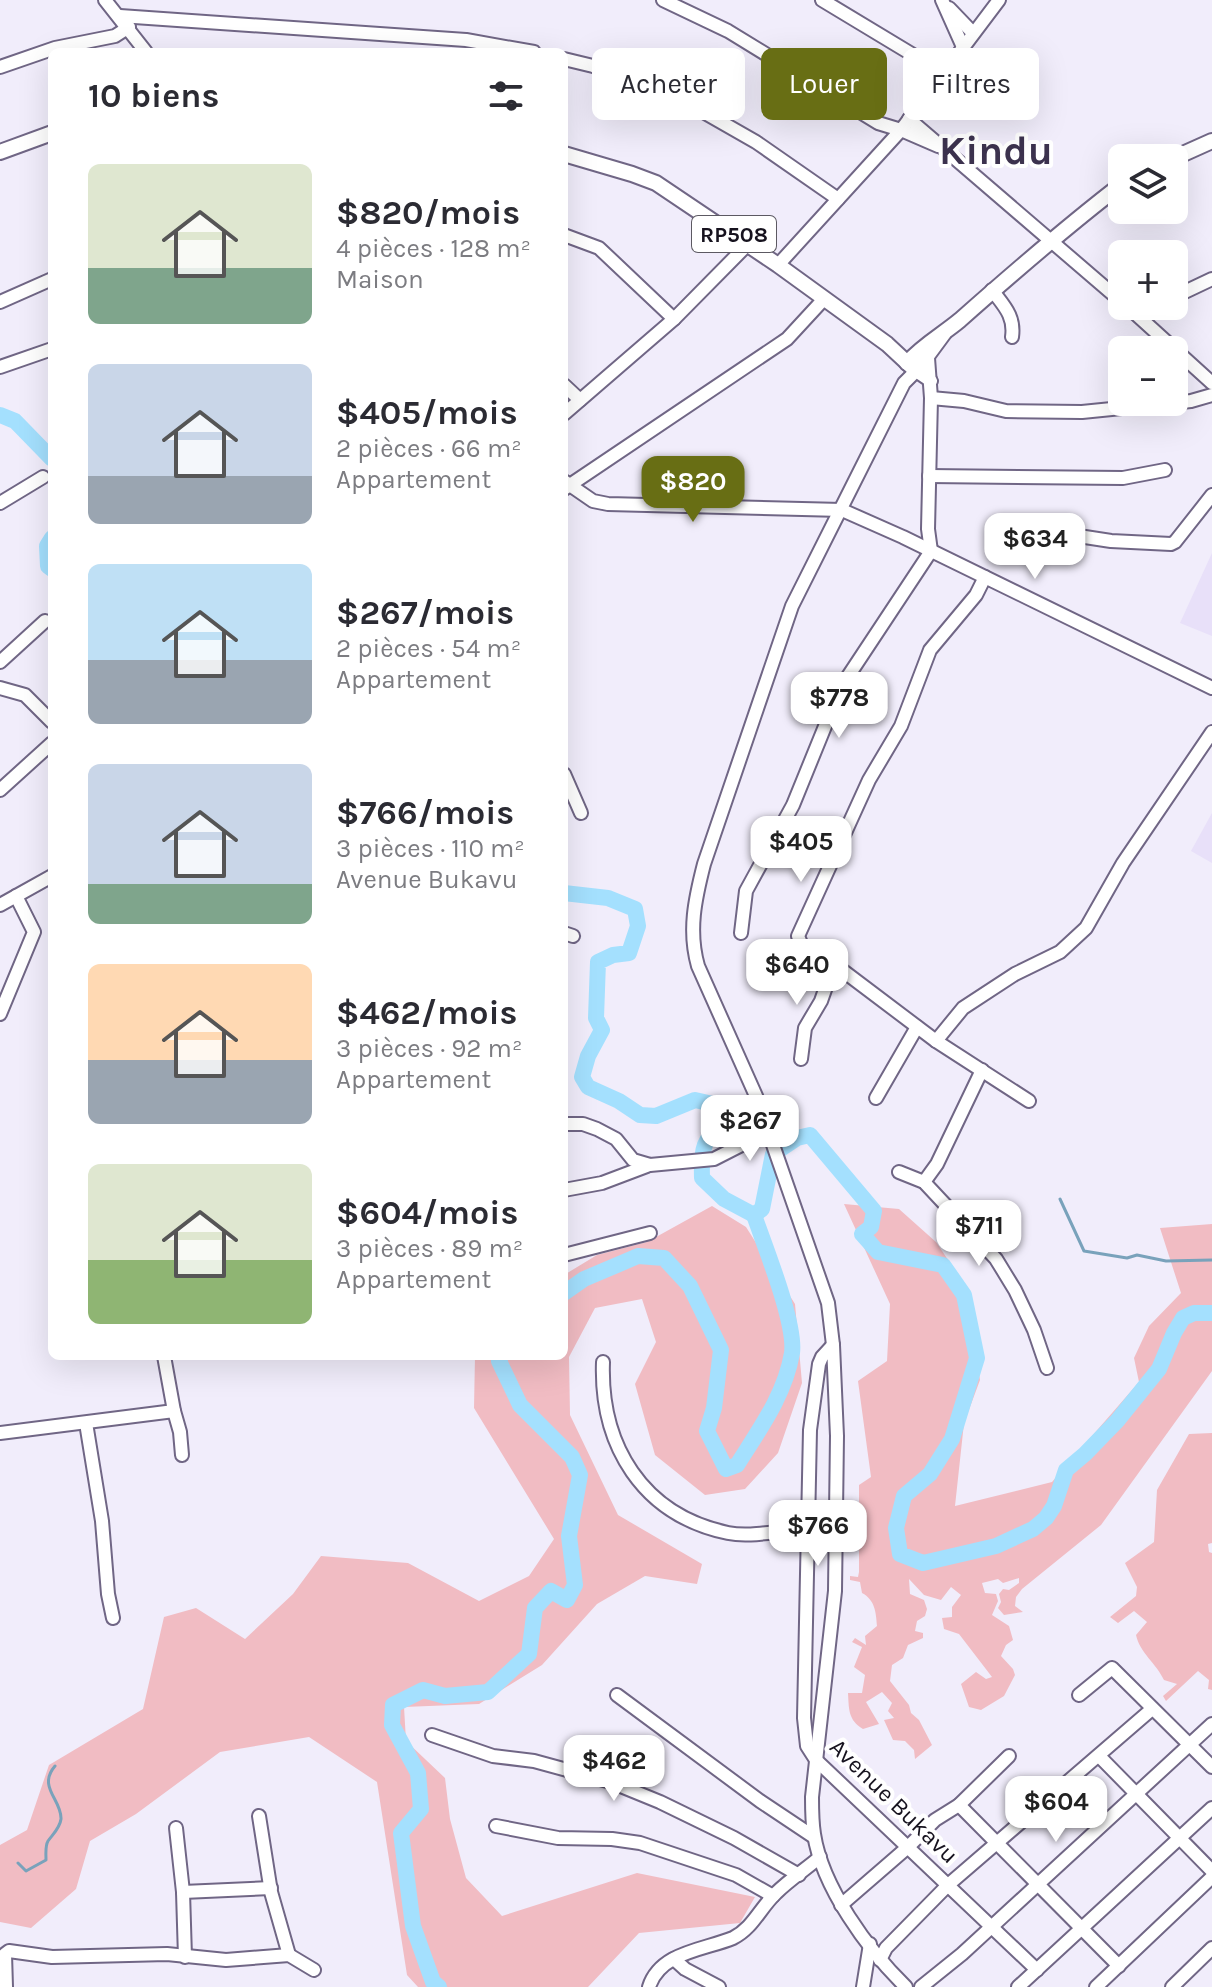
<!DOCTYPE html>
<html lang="fr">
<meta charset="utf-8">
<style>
body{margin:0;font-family:Karla,sans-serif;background:#f2f2f3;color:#2b2b33;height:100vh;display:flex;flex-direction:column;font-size:30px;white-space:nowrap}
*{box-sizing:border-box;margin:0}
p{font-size:26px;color:#7c7c81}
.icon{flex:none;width:44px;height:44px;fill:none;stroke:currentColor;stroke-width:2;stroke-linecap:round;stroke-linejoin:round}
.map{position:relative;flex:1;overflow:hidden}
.sheet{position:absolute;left:48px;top:48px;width:520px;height:1312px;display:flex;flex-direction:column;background:#fff;border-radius:12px;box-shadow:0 8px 32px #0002}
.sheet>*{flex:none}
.hud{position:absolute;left:592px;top:48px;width:500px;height:72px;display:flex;gap:16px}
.buttons{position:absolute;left:1108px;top:144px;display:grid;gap:16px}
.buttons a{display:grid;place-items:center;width:80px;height:80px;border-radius:12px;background:#fff;box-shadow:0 8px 32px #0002;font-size:40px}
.price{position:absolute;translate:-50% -68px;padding:0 18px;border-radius:16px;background:#fff;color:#222;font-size:26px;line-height:52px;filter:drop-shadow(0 2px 4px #0008)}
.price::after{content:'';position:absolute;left:50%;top:48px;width:24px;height:18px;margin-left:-12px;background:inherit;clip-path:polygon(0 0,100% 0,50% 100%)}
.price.current{background:#686e14;color:#fff}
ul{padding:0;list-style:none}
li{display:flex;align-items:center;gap:24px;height:200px;padding:0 40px}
li span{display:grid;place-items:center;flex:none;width:224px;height:160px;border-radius:12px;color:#555}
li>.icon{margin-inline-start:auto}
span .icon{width:96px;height:96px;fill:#fffc;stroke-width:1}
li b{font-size:34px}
h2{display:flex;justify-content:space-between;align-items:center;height:96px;padding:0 40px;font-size:34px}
.pill{padding:0 28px;border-radius:12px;background:#fff;box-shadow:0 8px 32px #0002;font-size:28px;line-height:72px}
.pill.current{background:#686e14;color:#fff}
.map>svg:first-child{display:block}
</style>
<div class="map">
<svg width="1212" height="1987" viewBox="0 0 1212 1987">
<rect width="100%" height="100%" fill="#f1edfb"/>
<!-- built -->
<g fill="#e8e0f9">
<polygon points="1212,553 1212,636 1180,623"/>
<polygon points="1212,813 1212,863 1191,851"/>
</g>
<!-- green -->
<g fill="#f1bcc3">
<path d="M844,1204l55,5 37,33 29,43 15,95 -16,43 -9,83 97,-24 87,-100 -5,-24 15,-32 32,-33 -21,-65 52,-4v147l-111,154 -79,64 -6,8 -1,9 8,6 -19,3 -6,-7 3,-6 -2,-8 4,-5 6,1 10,-7v-5l-16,5 -5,-4 -16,4 3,10 11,1 2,7 -6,14 17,11 4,14 -7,5 -5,11 12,13 2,6 -11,21 -23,14 -12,-3 -8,-23 15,-12 10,7 6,-2 -33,-43 -15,-5 -2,-11 10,-1v-10l9,-12 -10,-8 -10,13 -17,-5 -15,-16 1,15 14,6 3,9 -2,7 -8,5 -2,10 8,2v5l-15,7 -5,13 -11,7 -2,16 19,24 2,8 8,7 13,25 -17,14 -1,-9 -9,-9 -12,-1 -9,-20 10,-2 -6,-7 4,-8 -10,-11 -16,10 13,22 -16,5c-15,-9 -14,-20 -15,-36h14l3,-18 -11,-8 8,-20 -10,-5 3,-4 11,7 -1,-9 12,-10c-1,-14 -2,-26 -15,-33l-2,-11 -10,-2v-4l8,1 1,-5v-87l12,-8 -13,-96 29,-20 3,-57z"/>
<polygon points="712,1206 746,1227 795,1304 802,1383 778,1453 745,1489 705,1495 655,1455 635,1384 656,1342 642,1299 595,1308 569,1357 570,1415 618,1515 702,1564 697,1584 645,1576 597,1604 542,1665 479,1704 404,1707 406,1741 445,1778 450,1819 466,1878 502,1916 637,1873 755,1897 740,1923 639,1933 588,1987 418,1987 407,1975 377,1782 309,1737 220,1752 136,1814 90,1841 76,1889 31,1928 0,1922 0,1845 27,1830 49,1765 143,1709 164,1617 196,1608 245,1639 293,1594 321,1556 408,1563 479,1601 529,1576 554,1539 474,1408 475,1356 564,1356 564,1275 597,1255 647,1242"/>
<path d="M1212,1433v110l-4,1 1,8 3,1v137l-4,-1 1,-9 -11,-9 -32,30 -3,-5 14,-12 -13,-4c-8,-17 -24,-27 -28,-45l11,-13 -13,-11 -16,12 -8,-6 26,-21 1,-9 -12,-24 29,-21 3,-52 32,-56z"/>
</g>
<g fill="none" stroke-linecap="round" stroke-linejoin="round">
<!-- stream -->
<g stroke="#79a2bb" stroke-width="3">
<polyline points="1060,1199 1084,1251 1127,1258 1137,1255 1166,1261 1212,1260"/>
<path d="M18,1863l8,8 20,-11c0,-7 -1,-14 2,-19 5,-7 12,-13 13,-22 1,-19 -24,-32 -6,-53"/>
</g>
<!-- river -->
<g stroke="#a4e0fe" stroke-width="16">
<polyline points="0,415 15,421 52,459"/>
<polyline points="52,538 47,546 48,566 52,569"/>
<path d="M564,893l44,5 27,11 3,17 -9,27 -16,2 -15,7 -2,56 6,12 -14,26 -6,21 6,10 31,14 21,14 16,1 39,-16 22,5 8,14c-22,21 -24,29 -23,59l22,21 30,16 8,-6 11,-55 24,-16 13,-3 64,76 -3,16 -9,7 16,18 65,13 21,30 13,63 -25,81 -22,35 -26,22 -8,32 4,26 23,9 73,-17 37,-17 13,-11 8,-12 12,-36 19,-16 32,-33 42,-52 15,-36 9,-15 11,-5h18"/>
<path d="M564,1293l20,-14 54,-23 26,2 26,28 31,64 -7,58 -7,23 19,38 11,-4c22,-35 48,-70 55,-112 4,-30 -27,-106 -38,-138"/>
<polyline points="439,1987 433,1982 413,1926 401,1833 421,1809 418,1773 392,1725 393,1705 423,1690 445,1696 488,1692 529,1654 535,1608 551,1591 567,1600 575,1585 569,1536 580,1475 572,1457 520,1405 499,1361 501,1356"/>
</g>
<!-- minor casing -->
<g stroke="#706685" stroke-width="16">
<g id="minor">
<polyline points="105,0 146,52"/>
<polyline points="663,0 728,31 878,123 901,130 938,146"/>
<polyline points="822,0 943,73"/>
<polyline points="942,0 963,47"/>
<polyline points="949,8 973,33"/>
<polyline points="120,16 466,40 534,52"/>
<polyline points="564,59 593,66 672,94 756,142 838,199"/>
<polyline points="0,67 55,48 115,36 129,27"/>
<polyline points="909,119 1122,302"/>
<polyline points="564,235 599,248 674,319"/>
<polyline points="778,265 901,130 999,0"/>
<path d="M992,290c12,16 23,26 20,47"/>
<polyline points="1174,297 1212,279"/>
<polyline points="0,302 52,279"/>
<polyline points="1127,306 1212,383"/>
<polyline points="0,367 52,349"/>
<polyline points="564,385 580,400"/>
<polyline points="931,398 964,401 1006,411 1082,412 1191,401 1212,395"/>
<polyline points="564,414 674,319 748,244"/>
<polyline points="929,476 1123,478 1165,470"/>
<polyline points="564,481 593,501 608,504 842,510 903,537 1212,688"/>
<polyline points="564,489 787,339 823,300"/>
<polyline points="0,503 43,477"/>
<polyline points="1033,529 1111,541 1171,544 1175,542 1212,495"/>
<polyline points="985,577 976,595 930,650 901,726 869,780 798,936 802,946 834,964 936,1041 1029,1101"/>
<polyline points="0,662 45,621"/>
<polyline points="0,688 25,695 52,722"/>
<polyline points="564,774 581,813"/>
<polyline points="0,790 52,743"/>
<polyline points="0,905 52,876"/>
<polyline points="564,933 573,936"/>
<polyline points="741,933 746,891 793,805 841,687 931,551 928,529 931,398 928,358"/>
<polyline points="0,1014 34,932 16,896"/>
<polyline points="936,1041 963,1008 1015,974 1060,952 1086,928 1123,863 1212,732"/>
<polyline points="801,1059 805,1028 821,1001 834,964"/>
<polyline points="876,1098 917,1027"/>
<polyline points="564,1124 583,1124 597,1129 616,1139 633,1160 650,1165 714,1159 769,1131"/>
<polyline points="899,1172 924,1182 996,1259 1015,1290 1034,1330 1047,1368"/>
<polyline points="924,1182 937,1164 982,1070"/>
<polyline points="564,1190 602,1183 647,1166"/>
<polyline points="564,1255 650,1233"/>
<polyline points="833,1345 822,1357 819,1364 810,1430 804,1718 807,1746 816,1760 1037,1970"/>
<polyline points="164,1356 174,1411 180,1432 182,1455"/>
<path d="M603,1362c-3,83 39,153 125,171 25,5 54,-4 80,-3"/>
<polyline points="86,1423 102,1521 108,1594 113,1618"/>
<polyline points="0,1433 174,1411"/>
<polyline points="617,1695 760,1801 814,1837"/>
<polyline points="1079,1695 1112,1668 1212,1767"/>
<polyline points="432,1735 493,1756 534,1761 611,1782 660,1802 734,1838 799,1875"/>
<polyline points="1100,1757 1212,1871"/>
<polyline points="959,1805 1119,1966"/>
<polyline points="259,1816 271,1892 289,1955"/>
<polyline points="496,1826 558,1838 612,1839 640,1843 736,1875 773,1896"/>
<polyline points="176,1828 183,1892 185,1957"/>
<polyline points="183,1892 271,1888"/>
<polyline points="841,1905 908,1847 935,1820 959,1805 1009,1756"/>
<polyline points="674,1959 685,1969 719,1987"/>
<polyline points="880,1960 886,1948 948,1885 1152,1709"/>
<polyline points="6,1987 5,1954 9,1951 52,1957 167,1954 226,1960 289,1955 314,1970"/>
<path d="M649,1987c11,-35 55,-37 84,-49 20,-10 27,-30 43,-45 13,-13 30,-24 44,-36"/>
<polyline points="863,1987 870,1944"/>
<path d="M906,1987c-38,-37 -84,-100 -92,-153 -2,-12 -2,-25 -2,-37l23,-206 2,-155 -4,-91 -5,-42 -72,-207 -58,-130c-10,-35 -3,-67 6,-102l88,-258 112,-223 12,-12 15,10"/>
<polyline points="921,1987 962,1954 1212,1724"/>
<polyline points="1018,1987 1212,1808"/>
<polyline points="1096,1987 1212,1877"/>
<polyline points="1172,1987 1212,1948"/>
</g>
</g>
<!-- major casing -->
<g stroke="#706685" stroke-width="18">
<g id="major">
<polyline points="0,152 52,133"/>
<polyline points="564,154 632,174 656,183 778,265 887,344 916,371 944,333"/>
<polyline points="1174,158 1212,141"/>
<path d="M907,363c16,-18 35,-28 53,-43 53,-47 106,-93 162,-136"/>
</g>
</g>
<!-- minor -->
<use href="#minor" stroke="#fff" stroke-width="12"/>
<!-- major -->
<use href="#major" stroke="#fff" stroke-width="14"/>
</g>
<g text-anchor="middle" stroke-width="8" stroke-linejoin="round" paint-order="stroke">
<!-- shield labels -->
<rect fill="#fff" stroke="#5c5962" stroke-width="2" x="692" y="216" width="84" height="36" rx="6"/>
<g font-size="22" font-weight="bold" fill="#16121e">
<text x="734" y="242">RP508</text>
</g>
<!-- street labels -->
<g font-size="24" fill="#16121e" stroke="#fff">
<text transform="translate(894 1801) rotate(44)" y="8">Avenue Bukavu</text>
</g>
<!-- town labels -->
<g font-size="40" font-weight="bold" fill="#3c324e" stroke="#fff">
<text x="996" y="164">Kindu</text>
</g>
</g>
</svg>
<div class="buttons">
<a><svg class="icon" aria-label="layers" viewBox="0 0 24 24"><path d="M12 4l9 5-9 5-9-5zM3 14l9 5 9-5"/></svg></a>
<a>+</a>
<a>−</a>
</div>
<b class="price current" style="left:693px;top:524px">$820</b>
<b class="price" style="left:1035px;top:581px">$634</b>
<b class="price" style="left:839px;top:740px">$778</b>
<b class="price" style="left:801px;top:884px">$405</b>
<b class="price" style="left:797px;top:1007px">$640</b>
<b class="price" style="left:750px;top:1163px">$267</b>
<b class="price" style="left:979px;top:1268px">$711</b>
<b class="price" style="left:818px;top:1568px">$766</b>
<b class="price" style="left:614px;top:1803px">$462</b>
<b class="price" style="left:1056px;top:1844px">$604</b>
<div class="hud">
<a class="pill">Acheter</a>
<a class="pill current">Louer</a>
<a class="pill">Filtres</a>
</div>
<section class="sheet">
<h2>10 biens<svg class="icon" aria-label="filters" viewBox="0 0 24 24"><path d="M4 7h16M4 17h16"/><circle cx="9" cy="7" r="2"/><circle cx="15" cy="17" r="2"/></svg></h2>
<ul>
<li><span style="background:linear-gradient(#dfe7d0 65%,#7fa58c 0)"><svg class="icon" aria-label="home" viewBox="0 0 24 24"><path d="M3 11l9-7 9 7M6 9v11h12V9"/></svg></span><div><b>$820/mois</b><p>4 pièces · 128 m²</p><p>Maison</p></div></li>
<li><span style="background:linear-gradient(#c9d6e8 70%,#9aa5b1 0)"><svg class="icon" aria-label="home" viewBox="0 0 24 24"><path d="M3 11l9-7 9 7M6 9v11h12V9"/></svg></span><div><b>$405/mois</b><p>2 pièces · 66 m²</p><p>Appartement</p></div></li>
<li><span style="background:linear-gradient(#bfe0f5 60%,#9aa5b1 0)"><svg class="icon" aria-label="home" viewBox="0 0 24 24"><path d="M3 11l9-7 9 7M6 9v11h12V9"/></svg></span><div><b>$267/mois</b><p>2 pièces · 54 m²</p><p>Appartement</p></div></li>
<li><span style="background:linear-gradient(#c9d6e8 75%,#7fa58c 0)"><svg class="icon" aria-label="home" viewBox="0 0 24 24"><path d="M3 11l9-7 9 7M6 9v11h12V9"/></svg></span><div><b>$766/mois</b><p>3 pièces · 110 m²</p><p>Avenue Bukavu</p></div></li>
<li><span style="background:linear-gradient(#ffd9b3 60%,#9aa5b1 0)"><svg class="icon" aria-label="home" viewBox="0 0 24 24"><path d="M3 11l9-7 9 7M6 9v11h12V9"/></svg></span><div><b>$462/mois</b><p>3 pièces · 92 m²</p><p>Appartement</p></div></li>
<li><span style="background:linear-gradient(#dfe7d0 60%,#8fb573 0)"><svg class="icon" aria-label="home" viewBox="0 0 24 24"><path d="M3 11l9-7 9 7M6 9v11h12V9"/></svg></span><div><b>$604/mois</b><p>3 pièces · 89 m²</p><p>Appartement</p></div></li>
</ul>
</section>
</div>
